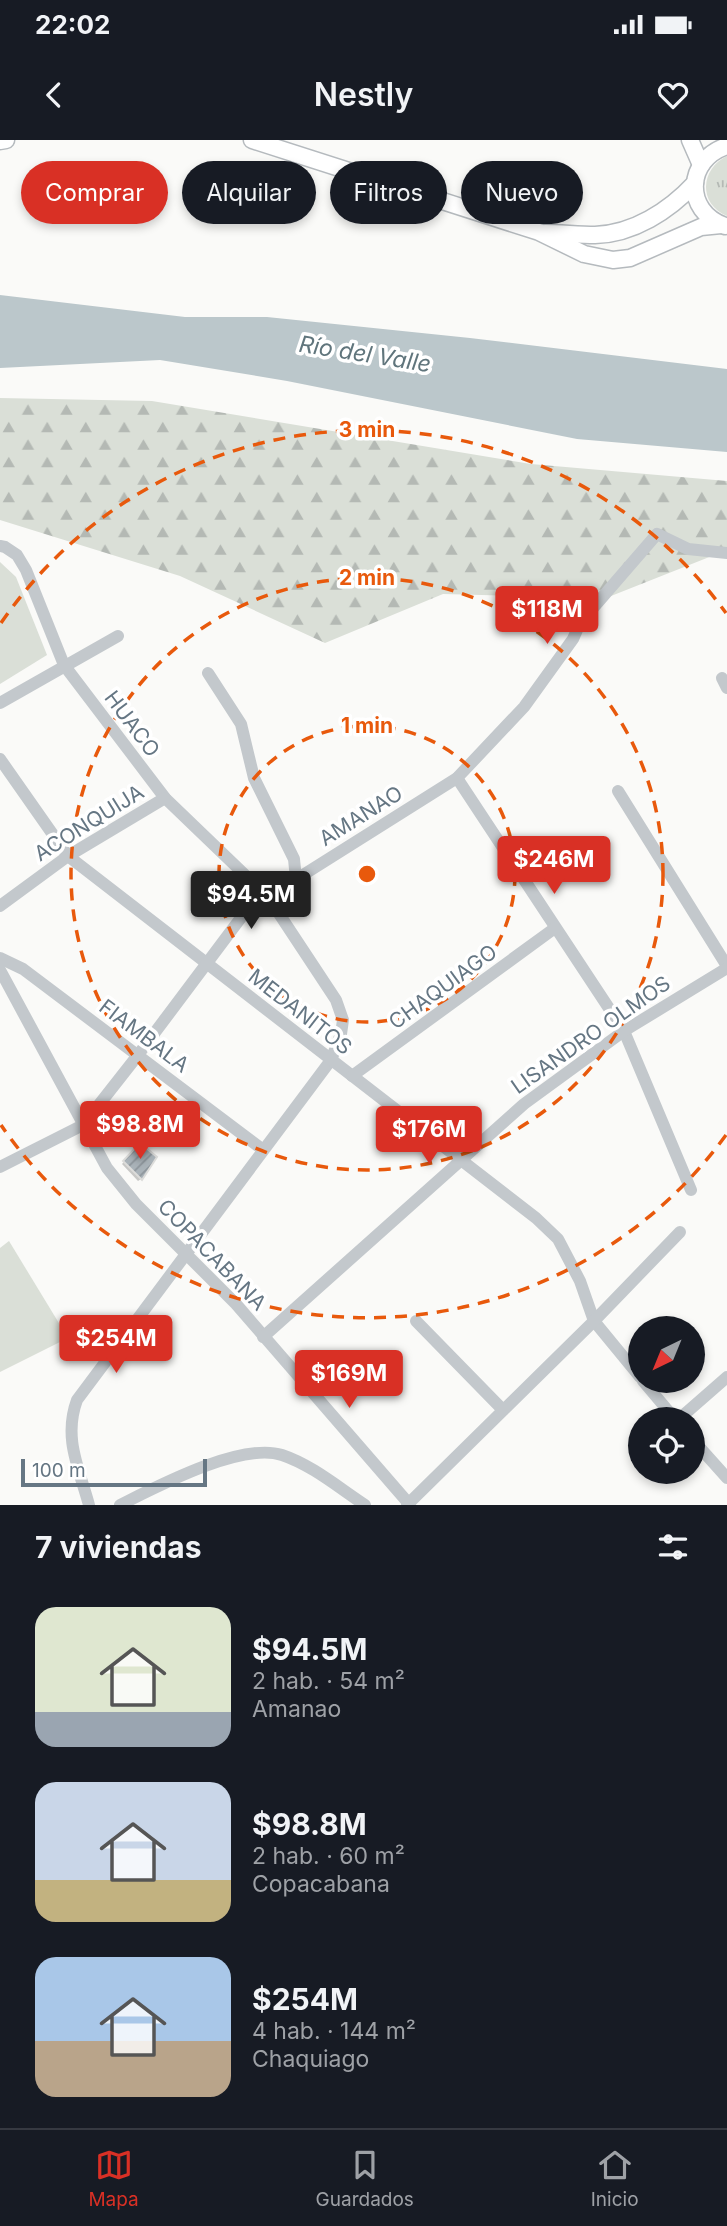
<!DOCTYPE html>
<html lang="es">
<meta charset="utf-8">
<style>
body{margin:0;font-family:Inter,sans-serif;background:#20242c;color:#f1f3f6;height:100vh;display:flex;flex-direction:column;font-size:26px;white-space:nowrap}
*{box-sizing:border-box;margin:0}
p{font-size:23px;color:#9ea1a6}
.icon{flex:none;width:38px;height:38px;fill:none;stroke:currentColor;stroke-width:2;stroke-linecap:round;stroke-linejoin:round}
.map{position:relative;height:1365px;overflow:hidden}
.details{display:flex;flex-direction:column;background:#171b24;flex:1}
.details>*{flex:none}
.top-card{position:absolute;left:21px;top:21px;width:686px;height:63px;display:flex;gap:14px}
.needle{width:46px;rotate:223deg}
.tools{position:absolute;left:628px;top:1176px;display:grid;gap:14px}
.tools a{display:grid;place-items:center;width:77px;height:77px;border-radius:50%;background:#171b24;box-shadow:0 4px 10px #0003;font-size:35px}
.scale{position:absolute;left:21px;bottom:18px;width:186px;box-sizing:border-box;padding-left:7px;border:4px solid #657683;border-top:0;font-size:19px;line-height:24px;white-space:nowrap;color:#657683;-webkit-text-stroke:5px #fff;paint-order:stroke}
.price{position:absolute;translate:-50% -60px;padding:0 16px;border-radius:7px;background:#d93025;color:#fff;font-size:23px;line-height:46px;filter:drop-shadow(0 2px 4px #0008)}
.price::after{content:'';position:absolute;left:50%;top:42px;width:21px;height:16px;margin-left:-10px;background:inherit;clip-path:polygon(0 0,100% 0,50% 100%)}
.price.current{background:#222;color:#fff}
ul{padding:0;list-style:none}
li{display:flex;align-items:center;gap:21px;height:175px;padding:0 35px}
li span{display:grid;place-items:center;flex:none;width:196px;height:140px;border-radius:21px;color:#555}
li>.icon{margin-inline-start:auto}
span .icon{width:84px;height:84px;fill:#fffc;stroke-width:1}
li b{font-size:30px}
h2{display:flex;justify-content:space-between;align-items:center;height:84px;padding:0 35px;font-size:30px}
.chip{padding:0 24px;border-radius:32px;background:#171b24;box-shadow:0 4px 10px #0003;font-size:24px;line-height:63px}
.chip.current{background:#d93025;color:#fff}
.status{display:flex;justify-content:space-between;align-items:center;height:49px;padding:0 35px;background:#171b24;direction:ltr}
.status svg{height:19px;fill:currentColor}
header{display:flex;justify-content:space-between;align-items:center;height:91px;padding:0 35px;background:#171b24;font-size:32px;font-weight:600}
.dock{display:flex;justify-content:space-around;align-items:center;height:98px;border-top:2px solid #363941;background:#171b24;font-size:19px;color:#9ea1a6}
.dock a{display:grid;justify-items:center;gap:4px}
.dock .current{color:#d93025}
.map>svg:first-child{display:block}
</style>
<div class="status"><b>22:02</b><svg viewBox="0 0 49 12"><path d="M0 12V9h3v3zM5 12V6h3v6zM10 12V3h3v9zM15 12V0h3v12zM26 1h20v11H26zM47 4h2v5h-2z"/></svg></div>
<header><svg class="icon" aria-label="back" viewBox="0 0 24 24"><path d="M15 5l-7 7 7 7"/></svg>Nestly<svg class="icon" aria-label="heart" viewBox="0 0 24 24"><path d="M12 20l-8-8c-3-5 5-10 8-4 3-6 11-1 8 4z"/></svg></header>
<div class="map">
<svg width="727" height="1365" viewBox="0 0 727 1365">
<defs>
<pattern id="grass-tufts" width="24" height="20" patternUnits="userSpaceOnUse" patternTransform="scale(1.75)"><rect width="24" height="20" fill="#dadfd7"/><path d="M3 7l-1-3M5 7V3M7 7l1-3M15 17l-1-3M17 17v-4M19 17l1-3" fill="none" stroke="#b4b9b4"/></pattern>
<pattern id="forest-firs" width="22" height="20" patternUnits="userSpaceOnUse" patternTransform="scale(1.75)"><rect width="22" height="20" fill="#dadfd7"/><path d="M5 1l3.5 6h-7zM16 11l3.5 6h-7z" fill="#b4b9b4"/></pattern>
<pattern id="building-hatch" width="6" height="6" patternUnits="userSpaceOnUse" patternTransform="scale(1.75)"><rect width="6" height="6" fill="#aab3b9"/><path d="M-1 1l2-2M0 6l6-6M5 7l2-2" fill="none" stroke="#8e969c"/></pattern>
</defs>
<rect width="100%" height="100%" fill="#fafaf8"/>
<!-- grass -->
<path fill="url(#grass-tufts)" d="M727,16v60c-29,-12 -27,-47 0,-60z"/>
<!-- forest -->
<polygon fill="url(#forest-firs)" points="0,258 152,261 531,324 727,341 727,410 606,458 443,454 325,503 180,436 0,380"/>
<!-- park -->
<g fill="#dadfd7">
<polygon points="0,422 16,437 47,515 0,544"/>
<polygon points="9,1101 68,1198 0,1232 0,1108"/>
</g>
<!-- water -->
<polygon fill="#bbc7cb" points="0,155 185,177 267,177 470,198 727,229 727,312 577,299 287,241 160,220 0,228"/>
<!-- shadow -->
<polygon fill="#0003" points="140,1005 141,1039 138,1041 122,1024"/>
<!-- building -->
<polygon fill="url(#building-hatch)" stroke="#dcdcda" stroke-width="2" points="140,1003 157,1017 142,1040 123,1021"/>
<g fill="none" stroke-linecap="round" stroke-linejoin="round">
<!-- major casing -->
<g stroke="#b5babe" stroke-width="19">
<g id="major">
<polyline points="252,0 539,92 584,114 613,120 630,118 701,87 721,85"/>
<polyline points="690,0 701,25"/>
<polyline points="0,1 6,0"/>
<path d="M725,86c-42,-15 -39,-67 2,-80"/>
<path d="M545,93c16,0 33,2 50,2 38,-1 74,-24 100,-52"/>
</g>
</g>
<!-- minor -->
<g stroke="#c3c8cc" stroke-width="12">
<path d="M0,406l5,1 12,8 9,15 38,95 101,133 103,99 68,103 7,20 -2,14 -10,26 -254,340c-14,38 2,68 12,105"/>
<polyline points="208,533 241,584 254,638 294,719 296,739"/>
<polyline points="722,538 727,548"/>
<polyline points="0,563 118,496"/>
<polyline points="0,619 68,716 536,1078 558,1099 580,1141 594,1181 640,1237"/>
<polyline points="457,638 624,891 691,1050"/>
<polyline points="618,651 727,826"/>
<polyline points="0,766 68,716 165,658"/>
<polyline points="0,818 23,829 262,1009"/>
<polyline points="0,830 107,1028 136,1064 236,1164 410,1365"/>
<polyline points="352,936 555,788"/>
<polyline points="0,1027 83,985 138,915 249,767 268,757 457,638 524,567 573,499 580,483 657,394 688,409 727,413"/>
<polyline points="416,1181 503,1270"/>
<polyline points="263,1197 524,964 624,891 727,828"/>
<polyline points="643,1241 675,1279"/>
<polyline points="679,1279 727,1237"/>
<polyline points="693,1300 727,1338"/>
<path d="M120,1365c38,-19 121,-63 162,-50 30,10 57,33 83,50"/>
<polyline points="407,1365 594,1181 680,1092"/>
</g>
<!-- major -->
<use href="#major" stroke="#fff" stroke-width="16"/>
</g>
<!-- distance rings -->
<g fill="none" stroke="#e8590c" stroke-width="3.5" stroke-dasharray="12 9">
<circle cx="367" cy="734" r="148"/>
<circle cx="367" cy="734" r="296"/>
<path d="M726 995A444 444 0 0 1 1 985M1 483A444 444 0 0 1 726 473"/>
</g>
<g text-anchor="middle" stroke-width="7" stroke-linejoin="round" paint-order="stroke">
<!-- street labels -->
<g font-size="21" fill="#657683" stroke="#fff">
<text transform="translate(132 584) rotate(53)" y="7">HUACO</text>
<text transform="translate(361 676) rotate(-32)" y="7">AMANAO</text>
<text transform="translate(89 683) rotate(-32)" y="7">ACONQUIJA</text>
<text transform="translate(443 847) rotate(-36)" y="7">CHAQUIAGO</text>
<text transform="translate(300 872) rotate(38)" y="7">MEDANITOS</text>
<text transform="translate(591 895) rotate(-35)" y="7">LISANDRO OLMOS</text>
<text transform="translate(144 896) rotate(37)" y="7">FIAMBALA</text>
<text transform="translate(212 1115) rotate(46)" y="7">COPACABANA</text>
</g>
<!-- water labels -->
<g font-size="23" font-style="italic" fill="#60757c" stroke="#fff">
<text transform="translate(365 214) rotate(9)" y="8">Río del Valle</text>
</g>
</g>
<circle cx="367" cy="734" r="10" fill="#e8590c" stroke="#fff" stroke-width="3.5"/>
<g font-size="21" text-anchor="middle" font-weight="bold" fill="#e8590c" stroke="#fff" stroke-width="7" stroke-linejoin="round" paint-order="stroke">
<text x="367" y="297">3 min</text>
<text x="367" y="445">2 min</text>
<text x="367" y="593">1 min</text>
</g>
</svg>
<div class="tools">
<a><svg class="needle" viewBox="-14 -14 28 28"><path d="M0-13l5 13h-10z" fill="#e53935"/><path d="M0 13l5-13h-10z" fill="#9ea1a6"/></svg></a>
<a><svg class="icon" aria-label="locate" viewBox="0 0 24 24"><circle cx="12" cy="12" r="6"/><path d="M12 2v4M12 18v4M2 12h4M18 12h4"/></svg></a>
</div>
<div class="scale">100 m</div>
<b class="price" style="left:547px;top:506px">$118M</b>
<b class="price" style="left:554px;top:756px">$246M</b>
<b class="price current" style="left:251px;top:791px">$94.5M</b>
<b class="price" style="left:140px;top:1021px">$98.8M</b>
<b class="price" style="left:429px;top:1026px">$176M</b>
<b class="price" style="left:116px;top:1235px">$254M</b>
<b class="price" style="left:349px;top:1270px">$169M</b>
<div class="top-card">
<a class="chip current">Comprar</a>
<a class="chip">Alquilar</a>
<a class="chip">Filtros</a>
<a class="chip">Nuevo</a>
</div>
</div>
<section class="details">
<h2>7 viviendas<svg class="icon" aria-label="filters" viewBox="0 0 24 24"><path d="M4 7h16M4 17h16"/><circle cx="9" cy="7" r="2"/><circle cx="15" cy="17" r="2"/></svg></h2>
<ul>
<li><span style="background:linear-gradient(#dfe7d0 75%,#9aa5b1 0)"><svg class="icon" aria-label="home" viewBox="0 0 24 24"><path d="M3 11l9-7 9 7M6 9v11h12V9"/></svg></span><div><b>$94.5M</b><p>2 hab. · 54 m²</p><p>Amanao</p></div></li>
<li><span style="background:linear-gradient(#c9d6e8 70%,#c2b280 0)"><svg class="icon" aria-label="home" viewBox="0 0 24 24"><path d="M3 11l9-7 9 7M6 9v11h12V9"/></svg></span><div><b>$98.8M</b><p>2 hab. · 60 m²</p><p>Copacabana</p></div></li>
<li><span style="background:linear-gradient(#a9c7e8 60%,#b9a48a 0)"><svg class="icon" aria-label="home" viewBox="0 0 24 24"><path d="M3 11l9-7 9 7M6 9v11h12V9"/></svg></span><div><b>$254M</b><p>4 hab. · 144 m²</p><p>Chaquiago</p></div></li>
</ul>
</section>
<nav class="dock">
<a class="current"><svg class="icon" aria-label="map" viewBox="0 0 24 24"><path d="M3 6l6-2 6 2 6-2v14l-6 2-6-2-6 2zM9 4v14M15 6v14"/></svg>Mapa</a>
<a><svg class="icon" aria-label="saved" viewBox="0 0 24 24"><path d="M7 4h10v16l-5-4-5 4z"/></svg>Guardados</a>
<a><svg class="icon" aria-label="home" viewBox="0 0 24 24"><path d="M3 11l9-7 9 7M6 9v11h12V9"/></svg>Inicio</a>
</nav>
